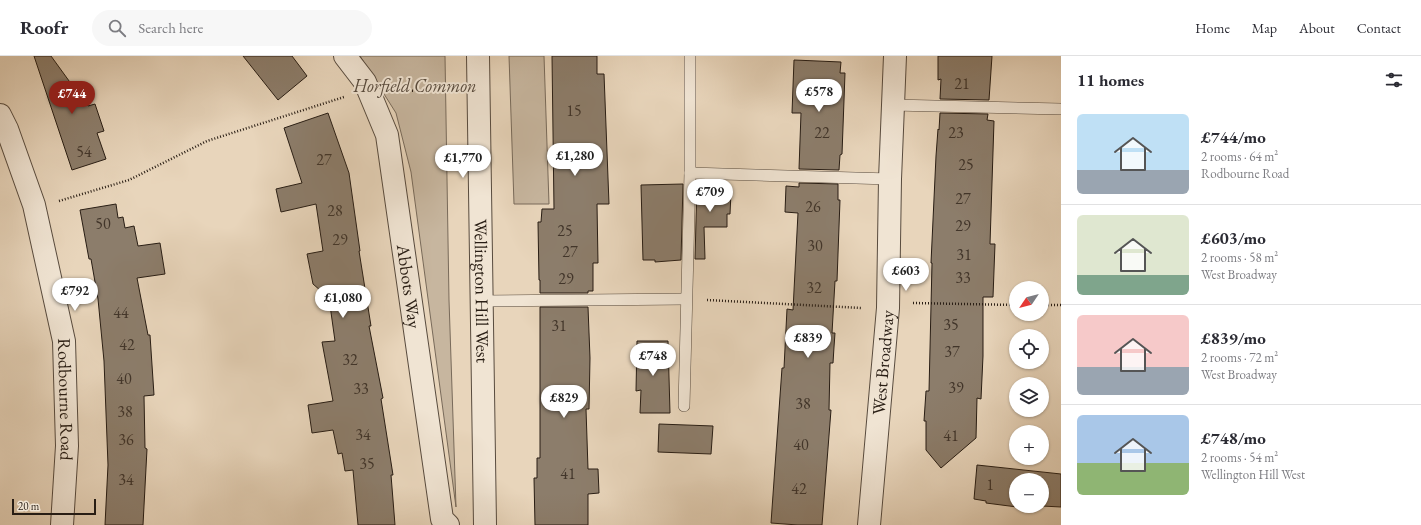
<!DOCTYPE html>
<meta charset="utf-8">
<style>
body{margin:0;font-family:"EB Garamond",serif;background:#f7f7f7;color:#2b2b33;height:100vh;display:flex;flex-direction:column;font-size:15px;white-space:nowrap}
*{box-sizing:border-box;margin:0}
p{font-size:13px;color:#7c7c81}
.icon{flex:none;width:22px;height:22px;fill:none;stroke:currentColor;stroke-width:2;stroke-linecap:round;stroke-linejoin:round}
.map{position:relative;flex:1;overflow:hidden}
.sheet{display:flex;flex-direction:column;background:#fff;width:360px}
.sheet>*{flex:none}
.needle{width:26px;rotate:235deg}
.fabs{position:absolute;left:1009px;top:225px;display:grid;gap:8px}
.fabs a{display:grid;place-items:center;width:40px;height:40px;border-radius:50%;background:#fff;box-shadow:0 1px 3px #0004;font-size:20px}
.scale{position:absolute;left:12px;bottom:10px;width:84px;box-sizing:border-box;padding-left:4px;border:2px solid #281d14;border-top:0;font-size:11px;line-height:14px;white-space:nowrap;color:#281d14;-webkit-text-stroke:3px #f0e4d3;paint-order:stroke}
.price{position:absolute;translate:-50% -34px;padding:0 9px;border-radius:14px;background:#fff;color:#222;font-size:13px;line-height:26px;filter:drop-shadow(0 1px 2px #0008)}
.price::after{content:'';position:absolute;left:50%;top:24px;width:12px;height:9px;margin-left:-6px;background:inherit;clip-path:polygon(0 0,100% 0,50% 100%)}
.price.active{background:#8f2418;color:#fff}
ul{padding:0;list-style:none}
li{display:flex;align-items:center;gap:12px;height:100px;padding:0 16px}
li+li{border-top:1px solid #e1e1e2}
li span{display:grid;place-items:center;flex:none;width:112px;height:80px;border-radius:6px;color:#555}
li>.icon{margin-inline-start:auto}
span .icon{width:48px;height:48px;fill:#fffc;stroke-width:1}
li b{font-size:17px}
h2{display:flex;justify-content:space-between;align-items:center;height:48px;padding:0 16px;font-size:17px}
header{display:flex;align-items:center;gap:24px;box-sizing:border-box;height:56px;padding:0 20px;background:#fff;border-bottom:1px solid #e1e1e2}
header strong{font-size:19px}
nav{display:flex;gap:22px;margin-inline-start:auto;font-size:14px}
.search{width:280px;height:36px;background:#f7f7f7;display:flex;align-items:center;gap:10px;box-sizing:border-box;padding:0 14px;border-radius:22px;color:#7c7c81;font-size:15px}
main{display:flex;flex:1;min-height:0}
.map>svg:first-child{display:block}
</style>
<header>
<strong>Roofr</strong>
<div class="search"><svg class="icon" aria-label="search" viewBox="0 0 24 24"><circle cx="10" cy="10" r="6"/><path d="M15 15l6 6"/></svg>Search here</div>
<nav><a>Home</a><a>Map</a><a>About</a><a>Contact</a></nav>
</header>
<main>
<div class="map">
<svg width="1061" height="469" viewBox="0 0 1061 469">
<rect width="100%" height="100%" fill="#e8d5bb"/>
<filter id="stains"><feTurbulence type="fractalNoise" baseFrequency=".005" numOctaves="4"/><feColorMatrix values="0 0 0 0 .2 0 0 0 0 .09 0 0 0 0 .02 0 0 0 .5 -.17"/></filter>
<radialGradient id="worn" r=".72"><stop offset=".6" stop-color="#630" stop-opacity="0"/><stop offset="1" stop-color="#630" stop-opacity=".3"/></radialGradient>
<!-- green -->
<g fill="#c7b69f" stroke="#786a5a">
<polygon points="360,0 445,0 449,244 456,451 411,116 396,57"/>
<polygon points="509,0 544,0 549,148 514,148"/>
</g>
<!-- building -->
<g fill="#8c7d6b" stroke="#281d14">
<polygon points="34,0 51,0 72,29 80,26 88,50 95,48 104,75 97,77 106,103 72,114"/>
<polygon points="243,0 292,0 307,20 278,44"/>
<polygon points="552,0 597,0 597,18 604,18 609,148 597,148 598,207 593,207 593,235 588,235 588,237 540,237 540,224 539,224 538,166 541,166 542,153 554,153"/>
<polygon points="938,0 992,0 989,44 940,43 941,23 938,24"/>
<polygon points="794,4 841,6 840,17 845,17 842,98 840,99 839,114 799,113 801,57 792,57"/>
<polygon points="328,57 349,117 360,195 359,195 371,270 369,270 383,342 381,343 393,419 391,419 395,469 358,469 353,414 345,415 342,397 338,398 333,374 312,377 308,349 333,345 322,286 335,285 329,242 313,228 307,198 323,195 316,148 281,156 276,133 302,127 284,72"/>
<polygon points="940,57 988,58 987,64 994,65 990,188 995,188 993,241 983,241 983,300 981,343 977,342 976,382 941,412 926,394 926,365 924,365 926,335 929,335 932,207 931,207 936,100 938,73 939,74"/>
<polygon points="799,127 838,128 838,144 840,144 837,225 835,225 832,277 835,277 834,291 833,307 830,307 829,354 831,354 822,469 798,469 771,467 782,312 784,312 787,253 793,254 798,157 785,156 786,130 799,131"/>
<polygon points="683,128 681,204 655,206 655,204 643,204 641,129"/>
<polygon points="697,128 720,128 719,135 731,136 730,158 727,158 727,171 704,171 705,203 695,203"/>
<polygon points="116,148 118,162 123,161 125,172 134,170 138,190 160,187 165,218 137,222 148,279 150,279 154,339 144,340 145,392 147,393 143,469 105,469 108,409 104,305 98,243 91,203 89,203 80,154"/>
<polygon points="540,251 588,251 590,302 589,353 586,353 588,413 598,413 599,437 588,438 588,469 535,469 534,422 537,422 537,402 540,402"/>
<polygon points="637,285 668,285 670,357 640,357 641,334 636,335"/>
<polygon points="659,368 713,370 711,398 658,396"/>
<polygon points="977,409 1061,418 1061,451 1042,450 1042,424 1016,424 1017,451 986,447 986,445 974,443"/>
</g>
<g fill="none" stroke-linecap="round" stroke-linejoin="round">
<!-- service casing -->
<g stroke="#584b3e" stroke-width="12">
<g id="service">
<polyline points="893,49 1061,53"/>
<polyline points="690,117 890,123"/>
<polyline points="482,245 686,243"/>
<polyline points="684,350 690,117 690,0"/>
</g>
</g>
<!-- minor casing -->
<g stroke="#584b3e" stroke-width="24">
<g id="minor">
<path id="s1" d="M345,0l20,26 22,53 55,384 6,6"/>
<path id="s2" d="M0,59l7,14 27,76 30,136 3,105 -5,79"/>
<path id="s3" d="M869,469l19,-217 2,-129 5,-123"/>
</g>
</g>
<!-- tertiary casing -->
<g stroke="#584b3e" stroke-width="24">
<g id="tertiary">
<path id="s4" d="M478,0l7,469"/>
</g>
</g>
<!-- path -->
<g stroke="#281d14" stroke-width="2.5" stroke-dasharray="1 2" stroke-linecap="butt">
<polyline points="397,35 454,34"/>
<polyline points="59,145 129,124 207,85 344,41"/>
<polyline points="707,244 862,252"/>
<polyline points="913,247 1016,249"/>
<polyline points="1042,249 1061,249"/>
</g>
<!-- service -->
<use href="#service" stroke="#f0e4d3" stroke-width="11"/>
<!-- minor -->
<use href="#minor" stroke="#f0e4d3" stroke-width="22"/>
<!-- tertiary -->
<use href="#tertiary" stroke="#f0e4d3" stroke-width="22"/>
</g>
<g text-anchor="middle" stroke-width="4" stroke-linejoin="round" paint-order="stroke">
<!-- number labels -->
<g font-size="16" fill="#41352a">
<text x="962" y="33">21</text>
<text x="574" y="60">15</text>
<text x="822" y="82">22</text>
<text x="956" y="82">23</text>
<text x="84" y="101">54</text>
<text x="324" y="109">27</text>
<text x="966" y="114">25</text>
<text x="963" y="148">27</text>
<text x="813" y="156">26</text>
<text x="335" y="160">28</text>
<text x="103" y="173">50</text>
<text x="963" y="175">29</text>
<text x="565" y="180">25</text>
<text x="340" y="189">29</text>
<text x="815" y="195">30</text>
<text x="570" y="201">27</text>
<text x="964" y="204">31</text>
<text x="963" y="227">33</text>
<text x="566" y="228">29</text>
<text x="814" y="237">32</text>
<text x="121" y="262">44</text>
<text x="951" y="274">35</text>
<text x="559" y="275">31</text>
<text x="127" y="294">42</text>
<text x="952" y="301">37</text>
<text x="350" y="309">32</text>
<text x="124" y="328">40</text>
<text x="956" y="337">39</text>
<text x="361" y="338">33</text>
<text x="803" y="353">38</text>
<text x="125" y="361">38</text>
<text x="363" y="384">34</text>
<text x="951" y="385">41</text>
<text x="126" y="389">36</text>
<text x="801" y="394">40</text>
<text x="367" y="413">35</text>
<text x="568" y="423">41</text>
<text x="126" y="429">34</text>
<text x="990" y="434">1</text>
<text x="799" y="438">42</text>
</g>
<!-- park labels -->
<g font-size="18" font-style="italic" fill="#584b3e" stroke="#f0e4d3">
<text x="415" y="36">Horfield Common</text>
</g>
<!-- street labels -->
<g font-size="18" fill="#281d14" stroke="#f0e4d3">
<text dy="6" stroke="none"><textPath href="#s1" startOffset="243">Abbots Way</textPath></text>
<text dy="6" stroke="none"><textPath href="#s4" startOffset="235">Wellington Hill West</textPath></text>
<text dy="6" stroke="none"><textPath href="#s3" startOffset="163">West Broadway</textPath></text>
<text dy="6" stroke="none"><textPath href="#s2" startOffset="294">Rodbourne Road</textPath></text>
</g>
</g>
<rect width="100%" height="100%" filter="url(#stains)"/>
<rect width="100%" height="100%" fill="url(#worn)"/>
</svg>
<div class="fabs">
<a><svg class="needle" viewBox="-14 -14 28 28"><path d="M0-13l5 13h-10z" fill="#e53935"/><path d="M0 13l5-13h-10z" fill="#7c7c81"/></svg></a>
<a><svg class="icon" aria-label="locate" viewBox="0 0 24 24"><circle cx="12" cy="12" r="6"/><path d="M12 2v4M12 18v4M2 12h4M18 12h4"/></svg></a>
<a><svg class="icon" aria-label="layers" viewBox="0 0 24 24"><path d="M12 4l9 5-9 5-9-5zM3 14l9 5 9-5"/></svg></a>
<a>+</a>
<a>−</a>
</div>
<div class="scale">20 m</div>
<b class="price" style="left:819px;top:57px">£578</b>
<b class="price active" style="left:72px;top:59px">£744</b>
<b class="price" style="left:575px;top:121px">£1,280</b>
<b class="price" style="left:463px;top:123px">£1,770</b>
<b class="price" style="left:710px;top:157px">£709</b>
<b class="price" style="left:906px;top:236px">£603</b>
<b class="price" style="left:75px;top:256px">£792</b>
<b class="price" style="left:343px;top:263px">£1,080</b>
<b class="price" style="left:808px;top:303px">£839</b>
<b class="price" style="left:653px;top:321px">£748</b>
<b class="price" style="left:564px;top:363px">£829</b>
</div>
<section class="sheet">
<h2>11 homes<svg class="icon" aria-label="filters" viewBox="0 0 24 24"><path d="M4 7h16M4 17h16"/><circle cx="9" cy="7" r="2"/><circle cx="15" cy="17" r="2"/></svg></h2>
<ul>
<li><span style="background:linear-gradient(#bfe0f5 70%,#9aa5b1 0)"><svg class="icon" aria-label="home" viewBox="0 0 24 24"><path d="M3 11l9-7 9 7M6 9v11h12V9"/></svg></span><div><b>£744/mo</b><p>2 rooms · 64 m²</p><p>Rodbourne Road</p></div></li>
<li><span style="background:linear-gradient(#dfe7d0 75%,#7fa58c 0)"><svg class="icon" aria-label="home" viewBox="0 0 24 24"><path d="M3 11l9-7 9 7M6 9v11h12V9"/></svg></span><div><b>£603/mo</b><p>2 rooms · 58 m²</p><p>West Broadway</p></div></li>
<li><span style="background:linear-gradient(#f6c9c9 65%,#9aa5b1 0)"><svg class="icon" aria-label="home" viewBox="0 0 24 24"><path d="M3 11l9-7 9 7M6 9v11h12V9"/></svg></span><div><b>£839/mo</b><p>2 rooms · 72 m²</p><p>West Broadway</p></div></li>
<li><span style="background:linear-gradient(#a9c7e8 60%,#8fb573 0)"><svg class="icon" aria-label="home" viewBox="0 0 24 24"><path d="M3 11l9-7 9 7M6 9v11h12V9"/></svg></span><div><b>£748/mo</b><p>2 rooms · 54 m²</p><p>Wellington Hill West</p></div></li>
</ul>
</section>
</main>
